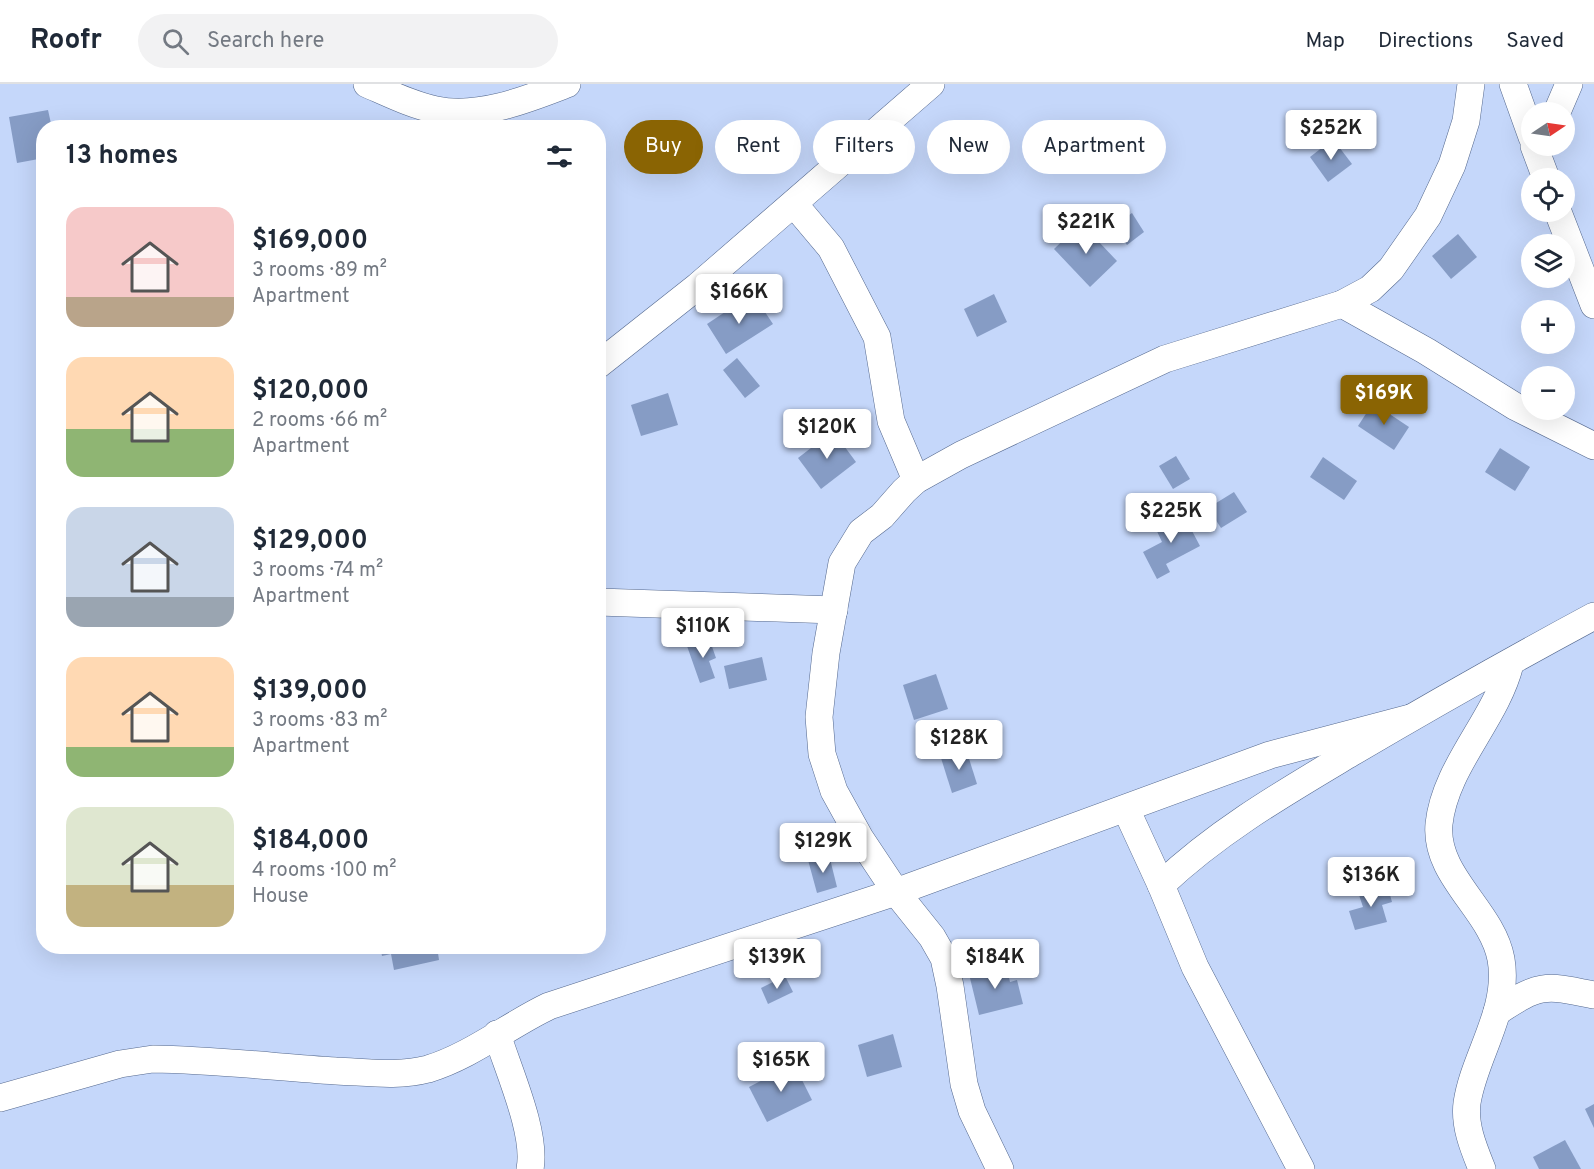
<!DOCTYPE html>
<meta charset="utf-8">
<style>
body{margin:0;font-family:Overpass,sans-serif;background:#f2f2f3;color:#1f2937;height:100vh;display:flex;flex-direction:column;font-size:22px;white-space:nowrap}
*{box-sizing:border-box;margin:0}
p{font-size:20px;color:#747a83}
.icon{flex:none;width:33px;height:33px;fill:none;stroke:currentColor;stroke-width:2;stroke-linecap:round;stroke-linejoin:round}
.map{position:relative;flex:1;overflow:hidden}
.drawer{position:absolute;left:36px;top:36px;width:570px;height:834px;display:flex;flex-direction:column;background:#fff;border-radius:24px;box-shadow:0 6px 24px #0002}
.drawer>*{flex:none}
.guide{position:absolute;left:624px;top:36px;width:570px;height:54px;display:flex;gap:12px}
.needle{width:39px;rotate:77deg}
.controls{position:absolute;left:1521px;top:18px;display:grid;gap:12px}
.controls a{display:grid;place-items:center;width:54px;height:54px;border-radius:50%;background:#fff;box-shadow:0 6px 24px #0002;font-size:30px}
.price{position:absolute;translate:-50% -51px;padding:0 14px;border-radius:6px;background:#fff;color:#222;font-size:20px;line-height:39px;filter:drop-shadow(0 2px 3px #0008)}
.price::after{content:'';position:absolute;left:50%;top:36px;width:18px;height:14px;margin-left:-9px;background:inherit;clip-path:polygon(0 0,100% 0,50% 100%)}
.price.active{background:#8a6403;color:#fff}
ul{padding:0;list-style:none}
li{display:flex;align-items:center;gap:18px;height:150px;padding:0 30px}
li span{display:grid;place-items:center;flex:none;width:168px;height:120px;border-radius:18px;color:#555}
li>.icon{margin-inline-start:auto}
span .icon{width:72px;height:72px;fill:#fffc;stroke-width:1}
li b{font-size:26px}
h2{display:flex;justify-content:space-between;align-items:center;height:72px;padding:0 30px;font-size:26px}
.tag{padding:0 21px;border-radius:27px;background:#fff;box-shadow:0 6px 24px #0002;font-size:21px;line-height:54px}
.tag.active{background:#8a6403;color:#fff}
header{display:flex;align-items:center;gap:36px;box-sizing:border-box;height:84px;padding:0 30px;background:#fff;border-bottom:2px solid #e0e1e3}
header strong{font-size:28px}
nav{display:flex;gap:33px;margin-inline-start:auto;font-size:21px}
.search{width:420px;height:54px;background:#f2f2f3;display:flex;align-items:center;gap:15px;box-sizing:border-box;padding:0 21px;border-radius:33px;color:#747a83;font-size:22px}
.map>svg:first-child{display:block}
</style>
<header>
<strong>Roofr</strong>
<div class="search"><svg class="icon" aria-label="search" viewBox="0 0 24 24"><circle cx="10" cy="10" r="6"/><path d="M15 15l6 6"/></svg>Search here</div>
<nav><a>Map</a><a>Directions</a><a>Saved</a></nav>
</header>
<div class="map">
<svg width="1594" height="1085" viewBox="0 0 1594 1085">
<rect width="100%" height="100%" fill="#c5d7fa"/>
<!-- building -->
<g fill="#869cc5">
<polygon points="48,26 52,44 44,44 44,74 17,79 9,33"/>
<polygon points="1333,55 1352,80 1328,98 1310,73"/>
<polygon points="1132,129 1144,148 1127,161 1113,142"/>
<polygon points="1081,139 1117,177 1090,203 1054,165"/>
<polygon points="1458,150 1477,173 1451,195 1432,172"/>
<polygon points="994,210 1007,238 977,253 964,225"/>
<polygon points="746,214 754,226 761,222 773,240 726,270 707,240"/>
<polygon points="737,274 760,302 745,314 723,286"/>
<polygon points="668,309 678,341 641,352 631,321"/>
<polygon points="1373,319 1409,343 1394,366 1358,342"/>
<polygon points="833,347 856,378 821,405 798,374"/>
<polygon points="1500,364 1530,383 1515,407 1485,388"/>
<polygon points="1176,372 1190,395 1173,405 1159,382"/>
<polygon points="1323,373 1357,397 1344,416 1310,393"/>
<polygon points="1234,408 1247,428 1221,444 1208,424"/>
<polygon points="1182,428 1200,462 1166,480 1170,488 1157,495 1143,468 1162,458 1155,443"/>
<polygon points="709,554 716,574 709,577 715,594 700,599 687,562"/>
<polygon points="762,573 767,596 729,605 724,582"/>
<polygon points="936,590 948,625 914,636 903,601"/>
<polygon points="966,665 977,700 952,709 941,674"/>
<polygon points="829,771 837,803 817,809 808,776"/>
<polygon points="1387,800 1392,818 1382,821 1387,838 1355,846 1349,827 1363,823 1358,808"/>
<polygon points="380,862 437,862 439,876 394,886 391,870 382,872"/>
<polygon points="1006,881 1010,898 1017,896 1023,920 979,931 969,890"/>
<polygon points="785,892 793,908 768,920 761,904"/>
<polygon points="893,950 902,983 867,993 858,961"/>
<polygon points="794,980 812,1016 767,1038 749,1003"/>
<polygon points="1594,1020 1594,1044 1585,1025"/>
<polygon points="1565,1056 1581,1085 1539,1085 1533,1073"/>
</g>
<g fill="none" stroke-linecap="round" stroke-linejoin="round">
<!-- minor casing -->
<g stroke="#54688e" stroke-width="28">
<g id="minor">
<path d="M367,0c23,10 45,21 69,26 43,9 92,-11 131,-26"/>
<polyline points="1513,0 1532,53"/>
<polyline points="1557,28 1569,0"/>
<polyline points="1534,62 1546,94"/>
<polyline points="794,120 831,164 877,253 891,337 916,396"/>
<polyline points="1558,128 1594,221"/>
<polyline points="1342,220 1426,267 1516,323 1594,362"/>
<polyline points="598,281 698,202 931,0"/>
<polyline points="598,518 834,526"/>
<polyline points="1126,725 1161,801"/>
<path d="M1497,928c43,-29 48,-27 97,-17"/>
<path d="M497,950c11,36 40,99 33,135"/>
<path d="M0,1014l120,-34 33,-5c61,1 122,8 183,12 30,1 62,6 92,-2 43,-13 81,-44 121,-63l347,-114 374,-137 140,-37"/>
<polyline points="1000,1085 972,1027 964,1000 950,902 944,874 932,853 896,808 860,754 834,707 822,670 819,633 826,569 842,479 861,448 882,432 904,407 916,396 961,371 1165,275 1342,220 1370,205 1391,185 1428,132 1452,81 1466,37 1471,0"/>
<path d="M1301,1085l-106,-202 -34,-82c57,-54 123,-92 190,-132 80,-47 161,-93 243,-137"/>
<path d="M1482,1085c-8,-20 -18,-43 -15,-66 7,-47 43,-93 34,-144 -9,-49 -67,-83 -62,-135 6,-58 57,-104 71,-160"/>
</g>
</g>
<!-- minor -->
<use href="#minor" stroke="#fff" stroke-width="27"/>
</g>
</svg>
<div class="controls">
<a><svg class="needle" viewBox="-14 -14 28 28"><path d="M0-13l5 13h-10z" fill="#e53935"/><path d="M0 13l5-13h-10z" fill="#747a83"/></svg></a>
<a><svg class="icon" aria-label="locate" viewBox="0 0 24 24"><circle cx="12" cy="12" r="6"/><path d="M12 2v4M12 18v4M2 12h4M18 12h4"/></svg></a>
<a><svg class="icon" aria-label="layers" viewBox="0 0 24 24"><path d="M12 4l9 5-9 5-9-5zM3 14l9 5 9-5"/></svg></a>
<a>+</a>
<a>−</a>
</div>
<b class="price" style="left:1331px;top:77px">$252K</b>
<b class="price" style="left:1086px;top:171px">$221K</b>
<b class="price" style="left:739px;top:241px">$166K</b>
<b class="price active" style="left:1384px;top:342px">$169K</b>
<b class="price" style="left:827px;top:376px">$120K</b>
<b class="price" style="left:1171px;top:460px">$225K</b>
<b class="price" style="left:703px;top:575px">$110K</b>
<b class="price" style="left:959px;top:687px">$128K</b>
<b class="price" style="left:823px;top:790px">$129K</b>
<b class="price" style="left:1371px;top:824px">$136K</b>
<b class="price" style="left:777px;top:906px">$139K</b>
<b class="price" style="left:995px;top:906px">$184K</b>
<b class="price" style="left:781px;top:1009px">$165K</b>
<div class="guide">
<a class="tag active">Buy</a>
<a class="tag">Rent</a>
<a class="tag">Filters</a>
<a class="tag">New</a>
<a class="tag">Apartment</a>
</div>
<section class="drawer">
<h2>13 homes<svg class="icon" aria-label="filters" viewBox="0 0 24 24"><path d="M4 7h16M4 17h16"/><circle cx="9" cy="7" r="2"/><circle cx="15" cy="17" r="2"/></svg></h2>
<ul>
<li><span style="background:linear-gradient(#f6c9c9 75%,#b9a48a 0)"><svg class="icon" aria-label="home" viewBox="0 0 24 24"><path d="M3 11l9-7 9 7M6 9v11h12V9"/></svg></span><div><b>$169,000</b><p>3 rooms · 89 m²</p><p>Apartment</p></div></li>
<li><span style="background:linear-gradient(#ffd9b3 60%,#8fb573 0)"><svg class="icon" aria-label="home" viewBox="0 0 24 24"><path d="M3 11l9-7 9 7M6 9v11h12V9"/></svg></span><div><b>$120,000</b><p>2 rooms · 66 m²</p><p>Apartment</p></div></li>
<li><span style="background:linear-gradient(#c9d6e8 75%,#9aa5b1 0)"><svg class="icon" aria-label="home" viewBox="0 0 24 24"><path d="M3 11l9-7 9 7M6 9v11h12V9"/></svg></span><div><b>$129,000</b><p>3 rooms · 74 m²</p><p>Apartment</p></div></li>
<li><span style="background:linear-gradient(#ffd9b3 75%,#8fb573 0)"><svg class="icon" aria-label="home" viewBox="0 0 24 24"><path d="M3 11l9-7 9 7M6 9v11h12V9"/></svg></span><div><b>$139,000</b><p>3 rooms · 83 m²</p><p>Apartment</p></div></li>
<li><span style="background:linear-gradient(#dfe7d0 65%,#c2b280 0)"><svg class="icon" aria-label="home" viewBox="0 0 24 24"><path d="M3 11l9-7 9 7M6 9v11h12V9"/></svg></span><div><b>$184,000</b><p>4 rooms · 100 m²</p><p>House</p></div></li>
</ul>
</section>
</div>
